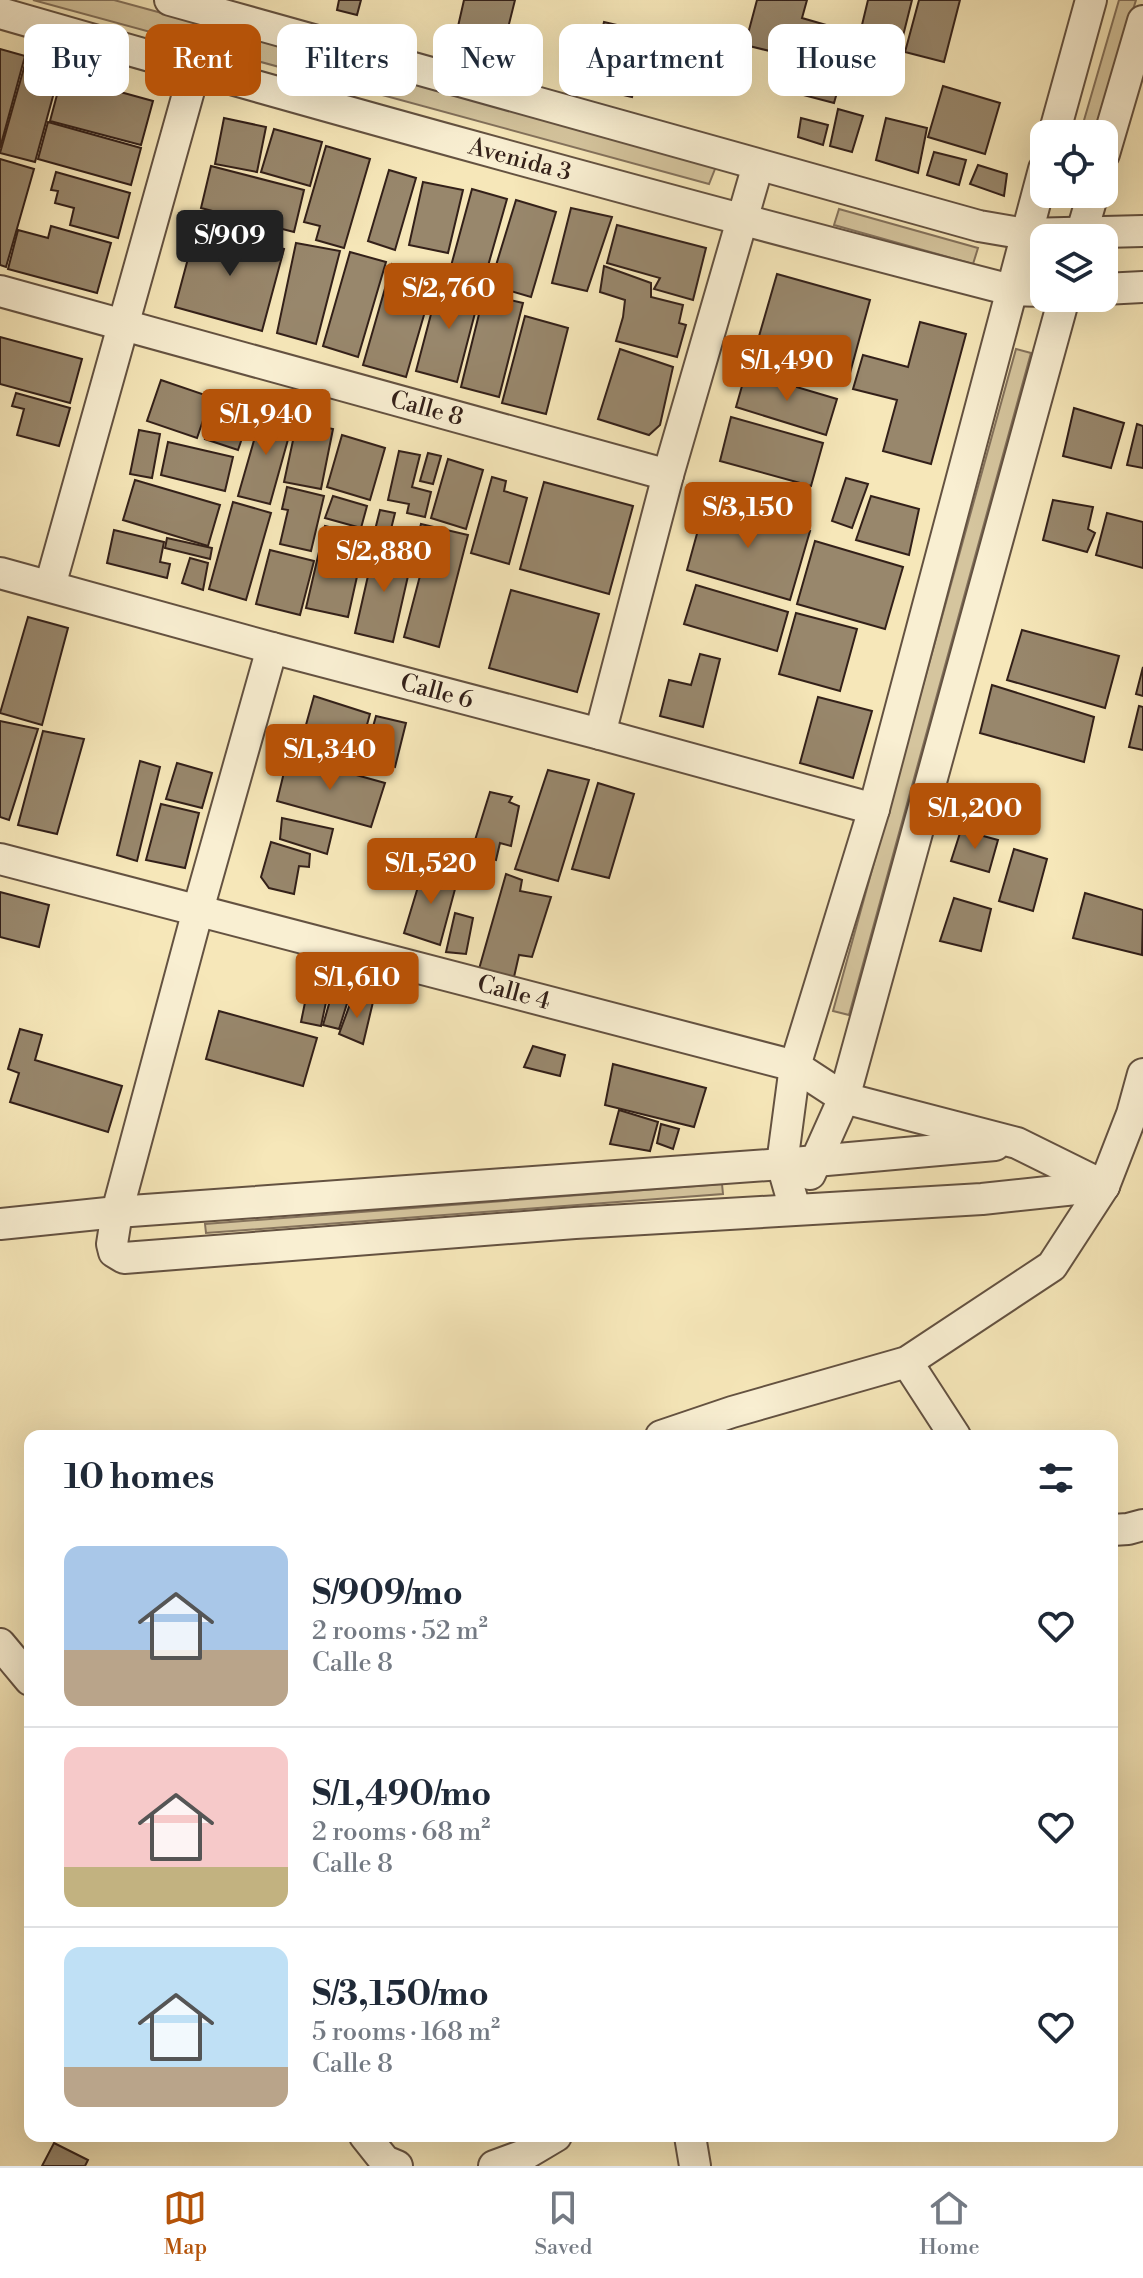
<!DOCTYPE html>
<meta charset="utf-8">
<style>
body{margin:0;font-family:"Libre Bodoni",serif;background:#f2f2f3;color:#1f2937;height:100vh;display:flex;flex-direction:column;font-size:30px;white-space:nowrap}
*{box-sizing:border-box;margin:0}
p{font-size:26px;color:#747a83}
.icon{flex:none;width:44px;height:44px;fill:none;stroke:currentColor;stroke-width:2;stroke-linecap:round;stroke-linejoin:round}
.map{position:relative;flex:1;overflow:hidden}
.panel{position:absolute;left:24px;top:1430px;width:1094px;height:712px;display:flex;flex-direction:column;background:#fff;border-radius:16px;box-shadow:0 8px 32px #0002}
.panel>*{flex:none}
.top-card{position:absolute;left:24px;top:24px;width:1096px;height:72px;display:flex;gap:16px}
.fabs{position:absolute;left:1030px;top:120px;display:grid;gap:16px}
.fabs a{display:grid;place-items:center;width:88px;height:88px;border-radius:16px;background:#fff;box-shadow:0 8px 32px #0002;font-size:40px}
.price{position:absolute;translate:-50% -68px;padding:0 18px;border-radius:8px;background:#b45309;color:#fff;font-size:26px;line-height:52px;filter:drop-shadow(0 2px 4px #0008)}
.price::after{content:'';position:absolute;left:50%;top:48px;width:24px;height:18px;margin-left:-12px;background:inherit;clip-path:polygon(0 0,100% 0,50% 100%)}
.price.current{background:#222;color:#fff}
ul{padding:0;list-style:none}
li{display:flex;align-items:center;gap:24px;height:200px;padding:0 40px}
li+li{border-top:2px solid #e0e1e3}
li span{display:grid;place-items:center;flex:none;width:224px;height:160px;border-radius:16px;color:#555}
li>.icon{margin-inline-start:auto}
span .icon{width:96px;height:96px;fill:#fffc;stroke-width:1}
li b{font-size:34px}
h2{display:flex;justify-content:space-between;align-items:center;height:96px;padding:0 40px;font-size:34px}
.pill{padding:0 28px;border-radius:16px;background:#fff;box-shadow:0 8px 32px #0002;font-size:28px;line-height:72px}
.pill.current{background:#b45309;color:#fff}
.dock{display:flex;justify-content:space-around;align-items:center;height:112px;border-top:2px solid #e0e1e3;background:#fff;font-size:22px;color:#747a83}
.dock a{display:grid;justify-items:center;gap:4px}
.dock .current{color:#b45309}
.map>svg:first-child{display:block}
</style>
<div class="map">
<svg width="1143" height="2166" viewBox="0 0 1143 2166">
<rect width="100%" height="100%" fill="#f6e7b9"/>
<filter id="stains"><feTurbulence type="fractalNoise" baseFrequency=".0025" numOctaves="4"/><feColorMatrix values="0 0 0 0 .2 0 0 0 0 .09 0 0 0 0 .02 0 0 0 .5 -.17"/></filter>
<radialGradient id="worn" r=".72"><stop offset=".6" stop-color="#630" stop-opacity="0"/><stop offset="1" stop-color="#630" stop-opacity=".3"/></radialGradient>
<!-- green -->
<g fill="#d5c59e" stroke="#84725c" stroke-width="2">
<polygon points="33,0 114,0 717,164 709,184"/>
<polygon points="1119,0 1136,0 1095,134 1080,134"/>
<polygon points="839,209 978,248 973,264 834,225"/>
<polygon points="1016,349 1031,353 849,1015 833,1011"/>
<polygon points="722,1184 723,1194 206,1233 205,1224"/>
</g>
<!-- building -->
<g fill="#98876c" stroke="#332019" stroke-width="2">
<polygon points="339,0 361,0 357,15 337,10"/>
<polygon points="464,0 515,0 501,56 454,44"/>
<polygon points="757,0 807,0 802,18 854,33 834,103 773,87 782,54 745,45"/>
<polygon points="868,0 912,0 896,64 855,54"/>
<polygon points="919,0 960,0 944,62 905,52"/>
<polygon points="604,22 647,32 632,97 589,87"/>
<polygon points="0,49 25,56 0,148"/>
<polygon points="27,57 61,67 35,162 0,153"/>
<polygon points="62,76 153,101 141,145 50,121"/>
<polygon points="943,86 1000,103 985,154 928,137"/>
<polygon points="838,109 863,116 852,152 830,146"/>
<polygon points="224,118 266,127 257,172 215,164"/>
<polygon points="801,118 828,125 823,145 798,137"/>
<polygon points="886,118 927,128 918,173 876,160"/>
<polygon points="48,122 141,148 131,185 38,159"/>
<polygon points="274,129 322,142 310,186 261,172"/>
<polygon points="326,146 370,159 344,248 316,240 320,226 304,222"/>
<polygon points="934,152 966,160 959,185 927,175"/>
<polygon points="0,159 34,169 6,267 0,265"/>
<polygon points="978,165 1007,174 1004,196 970,184"/>
<polygon points="211,166 304,190 294,232 201,208"/>
<polygon points="389,170 416,178 395,250 368,241"/>
<polygon points="56,172 130,193 118,238 70,225 74,208 55,203 58,191 51,190"/>
<polygon points="423,182 463,190 448,253 409,245"/>
<polygon points="472,189 507,199 482,287 448,277"/>
<polygon points="516,200 556,212 531,297 490,285"/>
<polygon points="571,208 612,217 587,291 552,283"/>
<polygon points="197,225 284,249 262,331 175,307"/>
<polygon points="617,225 706,248 693,300 654,289 660,278 607,263"/>
<polygon points="51,226 111,243 97,293 8,269 18,230 48,238"/>
<polygon points="296,243 340,251 316,344 277,333"/>
<polygon points="350,252 386,262 358,357 323,346"/>
<polygon points="392,264 435,277 406,377 363,365"/>
<polygon points="604,266 651,283 651,297 683,305 679,323 686,325 677,357 616,341 623,317 625,300 600,292"/>
<polygon points="777,274 870,300 847,384 753,357"/>
<polygon points="440,280 481,290 457,382 416,371"/>
<polygon points="484,294 523,303 499,397 461,387"/>
<polygon points="525,316 568,328 546,414 502,403"/>
<polygon points="920,322 966,334 931,464 883,451 897,400 853,389 863,355 908,367"/>
<polygon points="0,337 82,359 70,403 0,384"/>
<polygon points="620,349 673,367 660,425 649,435 598,419"/>
<polygon points="746,372 837,399 826,435 736,407"/>
<polygon points="161,380 211,397 197,438 147,421"/>
<polygon points="16,393 70,408 59,446 17,435 24,409 12,406"/>
<polygon points="217,401 251,412 238,450 205,439"/>
<polygon points="1074,408 1124,423 1111,468 1063,456"/>
<polygon points="263,409 294,418 270,504 238,496"/>
<polygon points="731,417 823,443 811,486 720,461"/>
<polygon points="297,422 333,429 321,489 284,482"/>
<polygon points="1137,424 1143,426 1143,468 1127,465"/>
<polygon points="139,430 160,434 152,478 130,474"/>
<polygon points="342,435 385,448 370,500 327,487"/>
<polygon points="168,442 233,457 225,491 161,475"/>
<polygon points="399,451 420,455 412,487 431,492 425,517 407,513 409,504 388,500"/>
<polygon points="428,453 441,456 433,484 420,481"/>
<polygon points="448,459 483,470 466,529 431,518"/>
<polygon points="492,477 506,481 504,491 527,498 509,564 471,553"/>
<polygon points="846,478 868,484 852,528 832,521"/>
<polygon points="135,480 220,505 208,546 123,520"/>
<polygon points="544,482 633,506 609,594 520,569"/>
<polygon points="287,487 324,496 311,551 280,544 288,510 282,509"/>
<polygon points="333,496 367,506 361,528 325,518"/>
<polygon points="871,496 919,509 909,555 856,540"/>
<polygon points="1053,500 1093,507 1088,529 1095,533 1087,552 1043,540"/>
<polygon points="706,501 810,531 790,600 687,570"/>
<polygon points="233,502 271,513 246,600 209,589"/>
<polygon points="380,510 395,513 387,545 372,542"/>
<polygon points="1107,513 1143,522 1143,568 1096,555"/>
<polygon points="421,524 468,535 439,647 404,637 427,549 415,546"/>
<polygon points="325,526 366,536 348,617 306,608"/>
<polygon points="114,530 164,542 160,562 170,564 167,578 107,563"/>
<polygon points="167,538 212,548 210,559 165,548"/>
<polygon points="815,541 903,567 885,629 797,604"/>
<polygon points="375,545 413,554 393,642 355,633"/>
<polygon points="270,550 314,561 300,615 256,604"/>
<polygon points="190,558 208,563 203,590 182,583"/>
<polygon points="696,585 788,612 777,651 684,624"/>
<polygon points="511,590 599,614 577,692 489,668"/>
<polygon points="796,613 857,629 840,691 779,674"/>
<polygon points="28,617 68,628 42,725 0,713"/>
<polygon points="1022,630 1119,656 1105,708 1007,680"/>
<polygon points="700,654 720,659 703,727 660,716 669,680 691,685"/>
<polygon points="1143,667 1143,696 1136,694"/>
<polygon points="992,685 1094,717 1084,762 980,733"/>
<polygon points="314,696 370,714 356,764 299,750"/>
<polygon points="818,697 872,711 853,778 800,763"/>
<polygon points="1139,706 1143,707 1143,750 1129,747"/>
<polygon points="376,716 406,723 395,767 364,759"/>
<polygon points="0,721 38,729 9,820 0,817"/>
<polygon points="43,731 84,739 57,834 18,825"/>
<polygon points="288,756 385,783 371,827 277,801"/>
<polygon points="140,761 160,767 137,861 117,855"/>
<polygon points="177,763 212,773 202,808 166,799"/>
<polygon points="548,770 589,780 558,881 515,869"/>
<polygon points="598,783 634,794 609,878 572,869"/>
<polygon points="490,792 512,797 509,802 519,806 511,846 500,843 496,860 471,853"/>
<polygon points="161,804 199,813 185,868 146,860"/>
<polygon points="282,818 333,829 327,854 280,839"/>
<polygon points="961,830 998,840 989,872 951,861"/>
<polygon points="271,842 310,854 309,867 299,866 294,894 269,888 261,877"/>
<polygon points="1014,849 1047,859 1033,911 999,901"/>
<polygon points="424,867 458,878 440,945 404,933"/>
<polygon points="506,874 522,880 520,891 551,897 532,957 519,955 514,977 479,969"/>
<polygon points="0,892 49,905 39,947 0,937"/>
<polygon points="1085,893 1143,910 1142,955 1073,938"/>
<polygon points="954,898 991,909 981,951 940,941"/>
<polygon points="455,913 473,918 466,954 446,952"/>
<polygon points="309,983 329,988 321,1026 301,1022"/>
<polygon points="333,990 350,994 339,1029 323,1025"/>
<polygon points="353,996 373,1002 363,1044 339,1034"/>
<polygon points="219,1011 317,1038 303,1086 206,1059"/>
<polygon points="20,1029 42,1035 35,1060 122,1086 108,1132 10,1102 19,1073 8,1069"/>
<polygon points="533,1046 565,1055 560,1076 524,1067"/>
<polygon points="613,1064 706,1088 694,1127 605,1105"/>
<polygon points="619,1110 658,1122 650,1151 610,1144"/>
<polygon points="661,1124 679,1129 673,1149 657,1143"/>
<polygon points="54,2143 88,2160 85,2166 42,2166"/>
</g>
<g fill="none" stroke-linecap="round" stroke-linejoin="round">
<!-- minor casing -->
<g stroke="#645241" stroke-width="34">
<g id="minor">
<polyline points="170,0 979,226 1026,234 1143,231"/>
<path d="M0,13c336,97 673,190 1011,277l33,1"/>
<polyline points="1054,134 1091,0"/>
<polyline points="1104,154 1143,21"/>
<polyline points="1080,238 1093,194"/>
<polyline points="1104,289 1143,287"/>
<polyline points="0,291 668,475"/>
<polyline points="0,573 272,648 600,734 874,809"/>
<polyline points="50,586 195,69"/>
<polyline points="272,648 198,910 117,1212 112,1244 114,1252 124,1258 575,1223 982,1199 1104,1186"/>
<polyline points="600,734 668,475 758,165"/>
<polyline points="0,859 795,1066 844,1098 1017,1143 1104,1186"/>
<polyline points="810,1174 844,1098 1064,298"/>
<polyline points="795,1209 782,1164 795,1066 874,809 1044,169"/>
<polyline points="0,1224 117,1212 782,1164 995,1145"/>
<polyline points="907,1362 955,1436"/>
<polyline points="661,1436 732,1412 907,1362 1052,1266 1104,1186 1132,1114 1143,1074"/>
<polyline points="1112,1530 1128,1529 1143,1525"/>
<polyline points="0,1644 30,1680"/>
<polyline points="365,2136 385,2161 397,2166"/>
<polyline points="690,2136 695,2166"/>
<polyline points="494,2166 524,2155 556,2136"/>
</g>
</g>
<!-- minor -->
<use href="#minor" stroke="#f9efd2" stroke-width="30"/>
</g>
<g text-anchor="middle" stroke-width="6" stroke-linejoin="round" paint-order="stroke">
<!-- street labels -->
<g font-size="24" fill="#332019" stroke="#f9efd2">
<text transform="translate(520 159) rotate(15)" y="8">Avenida 3</text>
<text transform="translate(427 408) rotate(15)" y="8">Calle 8</text>
<text transform="translate(437 691) rotate(15)" y="8">Calle 6</text>
<text transform="translate(514 992) rotate(15)" y="8">Calle 4</text>
</g>
</g>
<rect width="100%" height="100%" filter="url(#stains)"/>
<rect width="100%" height="100%" fill="url(#worn)"/>
</svg>
<div class="fabs">
<a><svg class="icon" aria-label="locate" viewBox="0 0 24 24"><circle cx="12" cy="12" r="6"/><path d="M12 2v4M12 18v4M2 12h4M18 12h4"/></svg></a>
<a><svg class="icon" aria-label="layers" viewBox="0 0 24 24"><path d="M12 4l9 5-9 5-9-5zM3 14l9 5 9-5"/></svg></a>
</div>
<b class="price current" style="left:230px;top:278px">S/909</b>
<b class="price" style="left:449px;top:331px">S/2,760</b>
<b class="price" style="left:787px;top:403px">S/1,490</b>
<b class="price" style="left:266px;top:457px">S/1,940</b>
<b class="price" style="left:748px;top:550px">S/3,150</b>
<b class="price" style="left:384px;top:594px">S/2,880</b>
<b class="price" style="left:330px;top:792px">S/1,340</b>
<b class="price" style="left:975px;top:851px">S/1,200</b>
<b class="price" style="left:431px;top:906px">S/1,520</b>
<b class="price" style="left:357px;top:1020px">S/1,610</b>
<div class="top-card">
<a class="pill">Buy</a>
<a class="pill current">Rent</a>
<a class="pill">Filters</a>
<a class="pill">New</a>
<a class="pill">Apartment</a>
<a class="pill">House</a>
</div>
<section class="panel">
<h2>10 homes<svg class="icon" aria-label="filters" viewBox="0 0 24 24"><path d="M4 7h16M4 17h16"/><circle cx="9" cy="7" r="2"/><circle cx="15" cy="17" r="2"/></svg></h2>
<ul>
<li><span style="background:linear-gradient(#a9c7e8 65%,#b9a48a 0)"><svg class="icon" aria-label="home" viewBox="0 0 24 24"><path d="M3 11l9-7 9 7M6 9v11h12V9"/></svg></span><div><b>S/909/mo</b><p>2 rooms · 52 m²</p><p>Calle 8</p></div><svg class="icon" aria-label="heart" viewBox="0 0 24 24"><path d="M12 20l-8-8c-3-5 5-10 8-4 3-6 11-1 8 4z"/></svg></li>
<li><span style="background:linear-gradient(#f6c9c9 75%,#c2b280 0)"><svg class="icon" aria-label="home" viewBox="0 0 24 24"><path d="M3 11l9-7 9 7M6 9v11h12V9"/></svg></span><div><b>S/1,490/mo</b><p>2 rooms · 68 m²</p><p>Calle 8</p></div><svg class="icon" aria-label="heart" viewBox="0 0 24 24"><path d="M12 20l-8-8c-3-5 5-10 8-4 3-6 11-1 8 4z"/></svg></li>
<li><span style="background:linear-gradient(#bfe0f5 75%,#b9a48a 0)"><svg class="icon" aria-label="home" viewBox="0 0 24 24"><path d="M3 11l9-7 9 7M6 9v11h12V9"/></svg></span><div><b>S/3,150/mo</b><p>5 rooms · 168 m²</p><p>Calle 8</p></div><svg class="icon" aria-label="heart" viewBox="0 0 24 24"><path d="M12 20l-8-8c-3-5 5-10 8-4 3-6 11-1 8 4z"/></svg></li>
</ul>
</section>
</div>
<nav class="dock">
<a class="current"><svg class="icon" aria-label="map" viewBox="0 0 24 24"><path d="M3 6l6-2 6 2 6-2v14l-6 2-6-2-6 2zM9 4v14M15 6v14"/></svg>Map</a>
<a><svg class="icon" aria-label="saved" viewBox="0 0 24 24"><path d="M7 4h10v16l-5-4-5 4z"/></svg>Saved</a>
<a><svg class="icon" aria-label="home" viewBox="0 0 24 24"><path d="M3 11l9-7 9 7M6 9v11h12V9"/></svg>Home</a>
</nav>
